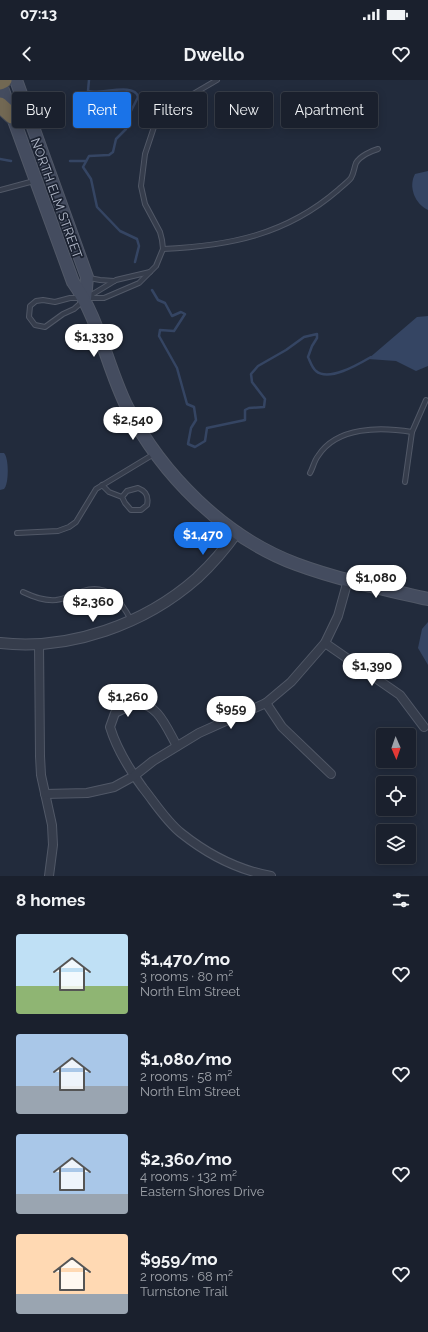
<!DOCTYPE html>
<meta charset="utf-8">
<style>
body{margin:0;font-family:Raleway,sans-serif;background:#232835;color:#f1f3f6;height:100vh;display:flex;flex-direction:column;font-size:15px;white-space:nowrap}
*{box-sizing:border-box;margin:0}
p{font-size:13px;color:#9fa3aa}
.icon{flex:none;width:22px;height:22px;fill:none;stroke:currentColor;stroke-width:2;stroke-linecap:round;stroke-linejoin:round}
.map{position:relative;height:796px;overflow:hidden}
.drawer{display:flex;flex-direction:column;background:#1a202d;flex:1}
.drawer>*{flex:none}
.banner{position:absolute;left:12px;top:12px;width:404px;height:36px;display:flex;gap:8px}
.needle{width:26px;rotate:178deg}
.fabs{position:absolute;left:376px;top:648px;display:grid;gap:8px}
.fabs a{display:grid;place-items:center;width:40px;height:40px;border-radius:4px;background:#1a202d;box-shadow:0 2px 10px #0003,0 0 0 1px #383e49;font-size:20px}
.price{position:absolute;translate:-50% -34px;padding:0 9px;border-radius:14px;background:#fff;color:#222;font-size:13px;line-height:26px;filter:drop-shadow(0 1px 2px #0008)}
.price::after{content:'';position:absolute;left:50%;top:24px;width:12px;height:9px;margin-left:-6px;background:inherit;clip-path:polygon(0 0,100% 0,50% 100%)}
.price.current{background:#1a73e8;color:#fff}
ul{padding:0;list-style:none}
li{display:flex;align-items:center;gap:12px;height:100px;padding:0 16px}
li span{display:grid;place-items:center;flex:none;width:112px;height:80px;border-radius:4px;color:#555}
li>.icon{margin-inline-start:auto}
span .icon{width:48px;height:48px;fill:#fffc;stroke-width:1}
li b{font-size:17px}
h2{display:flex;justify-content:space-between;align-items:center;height:48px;padding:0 16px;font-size:17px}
.pill{padding:0 14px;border-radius:4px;background:#1a202d;box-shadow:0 2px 10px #0003,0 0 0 1px #383e49;font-size:14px;line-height:36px}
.pill.current{background:#1a73e8;color:#fff}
.status{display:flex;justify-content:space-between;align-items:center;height:28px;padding:0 20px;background:#1a202d;direction:ltr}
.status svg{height:11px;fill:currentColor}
header{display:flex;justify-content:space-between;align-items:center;height:52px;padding:0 16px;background:#1a202d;font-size:18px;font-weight:700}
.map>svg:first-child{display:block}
</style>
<div class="status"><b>07:13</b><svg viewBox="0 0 49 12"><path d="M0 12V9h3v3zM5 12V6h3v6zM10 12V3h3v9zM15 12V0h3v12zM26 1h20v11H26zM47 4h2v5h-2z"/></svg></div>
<header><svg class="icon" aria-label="back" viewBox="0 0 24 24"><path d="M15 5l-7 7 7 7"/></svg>Dwello<svg class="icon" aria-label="heart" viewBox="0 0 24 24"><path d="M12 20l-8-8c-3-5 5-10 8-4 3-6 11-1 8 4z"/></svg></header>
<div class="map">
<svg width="428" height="796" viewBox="0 0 428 796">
<rect width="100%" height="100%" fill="#222b3c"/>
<!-- water -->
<g fill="#354563">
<path d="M428,91v39c-13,-6 -20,-23 -13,-36z"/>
<polygon points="428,236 428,286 416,291 396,281 368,279 417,237"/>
<path d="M0,373h4c5,5 5,31 0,36l-4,1z"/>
<polygon points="428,542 428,585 418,568 422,549"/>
</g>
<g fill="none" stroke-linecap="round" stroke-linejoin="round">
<!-- stream -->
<g stroke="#354563" stroke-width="2.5">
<path d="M89,0l-1,11c11,4 47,-9 50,6l-7,14 -5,18 -10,10 -3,13 -4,3 -20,1 -6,11 8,12 6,28 23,24 17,8 2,7 -4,16"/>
<polyline points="0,79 11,81"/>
<polyline points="70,81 86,81"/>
<path d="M152,210l6,10 7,3 7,13 9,-4 4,2 -11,17 -14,-1 -1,6 18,32 10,36 7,3 2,13 -5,8 -3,16 7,3 10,-6 2,-13 38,-8v-10l4,-2 15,-1 1,-8 -13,-17 -1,-8 7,-8 28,-16 18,-13 13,-3v4l-5,8 -4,11c2,4 4,11 8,14 13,11 43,-7 55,-14"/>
</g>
<!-- service casing -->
<g stroke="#515867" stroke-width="6">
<g id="service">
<polyline points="0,110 34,101"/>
<path d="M163,169c66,-3 123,-14 175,-59 4,-4 10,-8 13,-12 3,-5 3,-10 5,-15 4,-7 15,-12 22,-14"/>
<polyline points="89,198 100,200 114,201"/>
<polyline points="88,217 116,200 150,192"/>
<polyline points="83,221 74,229 63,234 45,247 35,245 29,237 30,226 36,221 43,220 55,222 70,218 104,218 139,203 156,186 163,169 162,160 160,152 145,124 141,106 145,74 154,47 164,31 217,0"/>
<path d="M310,393c3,-5 4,-12 8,-17 19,-30 63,-29 94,-24"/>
<polyline points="405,402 412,352 426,320"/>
<path d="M102,405l7,7 13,5 3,6 6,7h10l6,-5c2,-9 -1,-14 -9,-17l-11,3 -5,6"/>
<polyline points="17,453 58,451 69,447 76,442 96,409 154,374"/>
<path d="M23,512c11,5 21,9 33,8 9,-1 18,-6 27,-9 25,-8 38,10 48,29"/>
</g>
</g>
<!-- minor casing -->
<g stroke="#515867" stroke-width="10">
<g id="minor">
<polyline points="325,563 400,615 424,647"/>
<polyline points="39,564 40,676 41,695 52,745 53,765 49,796"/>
<polyline points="266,623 282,647 331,694"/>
<path d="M177,666c-9,-15 -20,-46 -42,-42 -6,2 -14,6 -20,9l-5,14c7,23 19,42 33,61 12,15 23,33 38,45 25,20 57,37 90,43"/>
<polyline points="45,714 87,713 114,707 134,696 153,681 199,653 266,623 291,602 325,563 338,536 348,500"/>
</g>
</g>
<!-- tertiary casing -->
<g stroke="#515867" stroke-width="12">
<path id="tertiary" d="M0,563c70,8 145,-19 197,-65 15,-14 28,-29 40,-46"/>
</g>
<!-- secondary casing -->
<g stroke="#515867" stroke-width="14">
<g id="secondary">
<polyline points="16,0 87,197 85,219"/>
<path d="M0,2l73,200c26,36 34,85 54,125 35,68 97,130 169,157 43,16 88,25 132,35"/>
</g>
</g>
<!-- motorway casing -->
<g stroke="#414857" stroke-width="17">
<g id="motorway">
<polyline points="0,2 4,0"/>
<polyline points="0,25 12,36"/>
</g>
</g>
<!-- service -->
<use href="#service" stroke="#363d4c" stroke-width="4"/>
<!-- minor -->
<use href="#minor" stroke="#363d4c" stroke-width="8"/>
<!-- tertiary -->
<use href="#tertiary" stroke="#363d4c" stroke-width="10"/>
<!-- secondary -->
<use href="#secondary" stroke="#444c5f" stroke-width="12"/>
<!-- motorway -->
<use href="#motorway" stroke="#726853" stroke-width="15"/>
</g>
<g text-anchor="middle" stroke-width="3.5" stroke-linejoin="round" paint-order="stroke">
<!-- street labels -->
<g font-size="13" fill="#b1b8c8" stroke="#1b2231">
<text transform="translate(57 118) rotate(70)" y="5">NORTH ELM STREET</text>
</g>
</g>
</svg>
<div class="fabs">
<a><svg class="needle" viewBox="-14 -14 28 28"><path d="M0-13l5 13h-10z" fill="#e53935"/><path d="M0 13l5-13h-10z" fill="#9fa3aa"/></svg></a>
<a><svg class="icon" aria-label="locate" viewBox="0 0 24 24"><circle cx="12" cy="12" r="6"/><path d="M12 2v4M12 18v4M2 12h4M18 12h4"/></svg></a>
<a><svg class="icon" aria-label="layers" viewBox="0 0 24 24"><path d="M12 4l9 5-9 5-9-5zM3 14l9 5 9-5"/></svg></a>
</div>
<b class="price" style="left:94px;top:278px">$1,330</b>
<b class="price" style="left:133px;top:361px">$2,540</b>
<b class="price current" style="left:203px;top:476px">$1,470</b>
<b class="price" style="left:376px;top:519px">$1,080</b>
<b class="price" style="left:93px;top:543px">$2,360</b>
<b class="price" style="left:372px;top:607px">$1,390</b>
<b class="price" style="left:128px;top:638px">$1,260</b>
<b class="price" style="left:231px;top:650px">$959</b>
<div class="banner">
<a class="pill">Buy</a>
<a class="pill current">Rent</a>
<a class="pill">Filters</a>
<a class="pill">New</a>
<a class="pill">Apartment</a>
</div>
</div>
<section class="drawer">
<h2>8 homes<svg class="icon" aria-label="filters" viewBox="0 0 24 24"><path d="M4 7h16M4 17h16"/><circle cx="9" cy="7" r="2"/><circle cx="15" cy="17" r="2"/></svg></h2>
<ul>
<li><span style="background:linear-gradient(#bfe0f5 65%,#8fb573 0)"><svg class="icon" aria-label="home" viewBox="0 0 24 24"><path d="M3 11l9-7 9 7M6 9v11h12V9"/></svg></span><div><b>$1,470/mo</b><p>3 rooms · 80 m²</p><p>North Elm Street</p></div><svg class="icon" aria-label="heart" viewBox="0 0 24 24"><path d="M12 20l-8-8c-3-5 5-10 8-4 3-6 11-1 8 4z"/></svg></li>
<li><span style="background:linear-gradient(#a9c7e8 65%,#9aa5b1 0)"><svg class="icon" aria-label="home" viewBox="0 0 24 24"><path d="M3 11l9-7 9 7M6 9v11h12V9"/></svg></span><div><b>$1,080/mo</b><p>2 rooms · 58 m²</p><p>North Elm Street</p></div><svg class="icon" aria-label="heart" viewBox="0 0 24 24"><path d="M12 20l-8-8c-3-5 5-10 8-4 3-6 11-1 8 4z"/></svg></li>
<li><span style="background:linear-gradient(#a9c7e8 75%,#9aa5b1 0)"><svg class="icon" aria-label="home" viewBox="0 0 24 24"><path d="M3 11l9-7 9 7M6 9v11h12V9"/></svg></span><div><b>$2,360/mo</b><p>4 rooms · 132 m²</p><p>Eastern Shores Drive</p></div><svg class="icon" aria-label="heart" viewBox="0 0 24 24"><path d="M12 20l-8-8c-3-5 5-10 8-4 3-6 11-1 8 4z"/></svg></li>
<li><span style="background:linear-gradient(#ffd9b3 75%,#9aa5b1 0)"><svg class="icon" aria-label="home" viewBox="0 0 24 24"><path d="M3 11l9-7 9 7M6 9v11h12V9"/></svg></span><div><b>$959/mo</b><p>2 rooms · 68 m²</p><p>Turnstone Trail</p></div><svg class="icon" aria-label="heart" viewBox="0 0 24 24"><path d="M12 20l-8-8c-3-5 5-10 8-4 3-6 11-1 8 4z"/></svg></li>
</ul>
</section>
